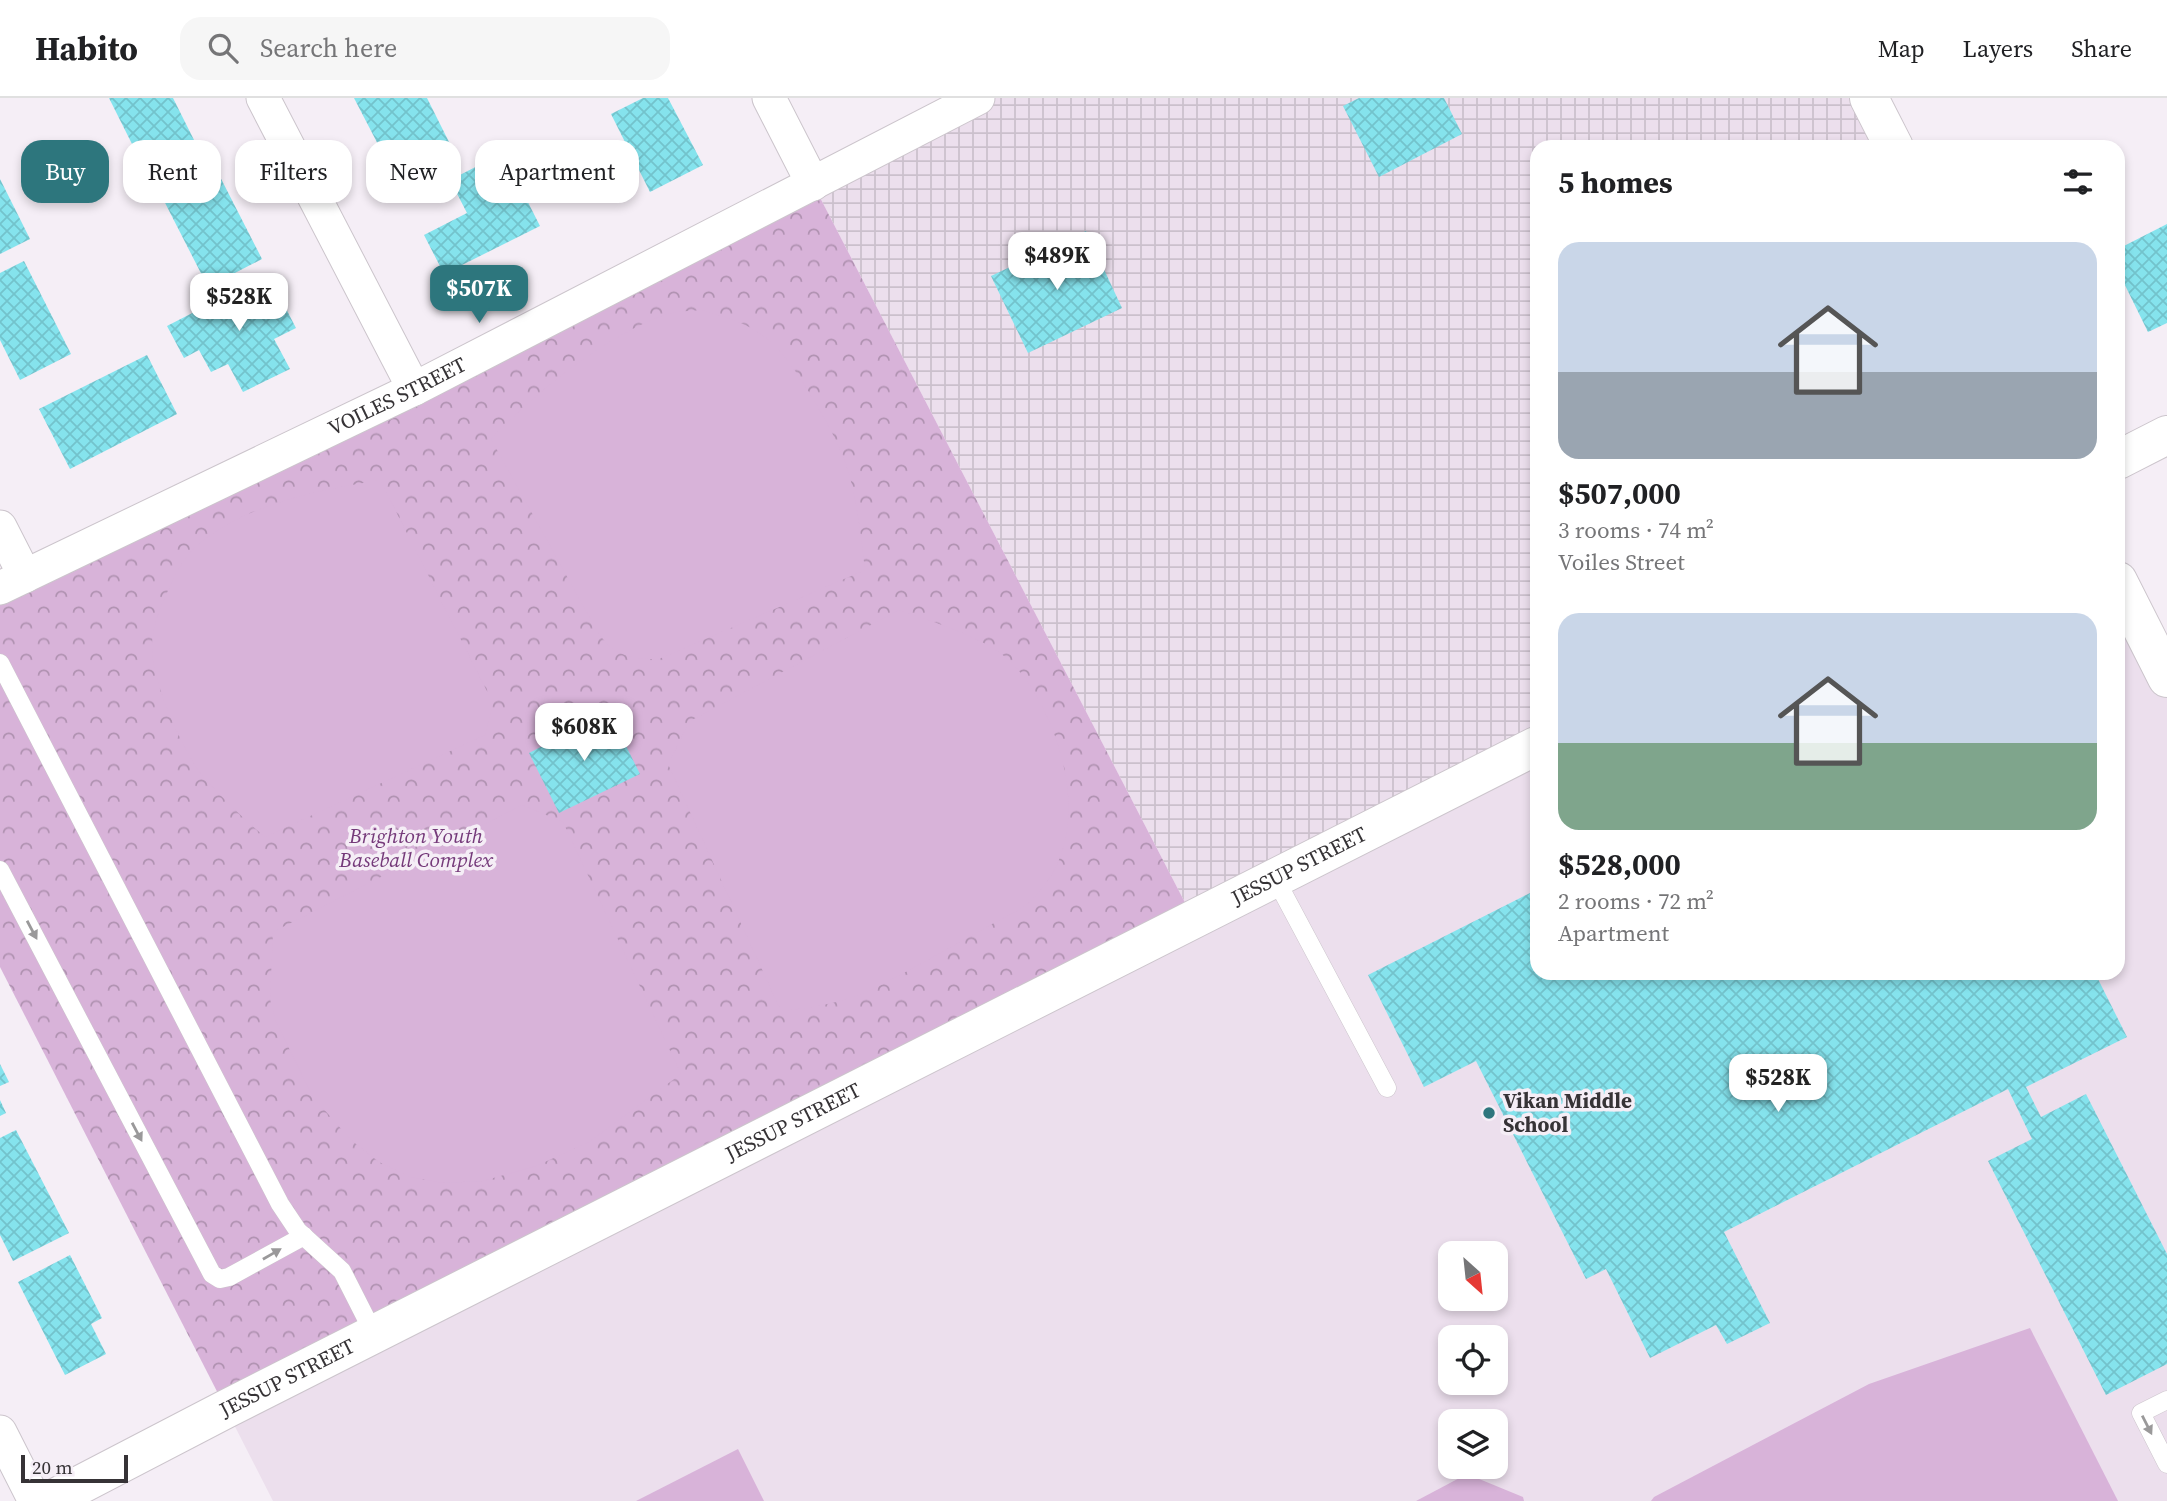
<!DOCTYPE html>
<meta charset="utf-8">
<style>
body{margin:0;font-family:"Source Serif 4",serif;background:#f6f6f6;color:#202124;height:100vh;display:flex;flex-direction:column;font-size:26px;white-space:nowrap}
*{box-sizing:border-box;margin:0}
p{font-size:23px;color:#757577}
.icon{flex:none;width:38px;height:38px;fill:none;stroke:currentColor;stroke-width:2;stroke-linecap:round;stroke-linejoin:round}
.map{position:relative;flex:1;overflow:hidden}
.sheet{position:absolute;left:1530px;top:42px;width:595px;height:840px;display:flex;flex-direction:column;background:#fff;border-radius:21px;box-shadow:0 4px 10px #0003}
.sheet>*{flex:none}
.guide{position:absolute;left:21px;top:42px;width:665px;height:63px;display:flex;gap:14px}
.needle{width:46px;rotate:153deg}
.tools{position:absolute;left:1438px;top:1143px;display:grid;gap:14px}
.tools a{display:grid;place-items:center;width:70px;height:70px;border-radius:14px;background:#fff;box-shadow:0 4px 10px #0003;font-size:35px}
.scale{position:absolute;left:21px;bottom:18px;width:107px;box-sizing:border-box;padding-left:7px;border:4px solid #363336;border-top:0;font-size:19px;line-height:24px;white-space:nowrap;color:#363336;-webkit-text-stroke:5px #f5eef6;paint-order:stroke}
.price{position:absolute;translate:-50% -60px;padding:0 16px;border-radius:14px;background:#fff;color:#222;font-size:23px;line-height:46px;filter:drop-shadow(0 2px 4px #0008)}
.price::after{content:'';position:absolute;left:50%;top:42px;width:21px;height:16px;margin-left:-10px;background:inherit;clip-path:polygon(0 0,100% 0,50% 100%)}
.price.current{background:#2d767d;color:#fff}
ul{padding:0;list-style:none}
li{display:grid;align-content:center;gap:14px;height:371px;padding:0 28px}
li span{display:grid;place-items:center;height:217px;border-radius:21px;color:#555}
li>.icon{margin-inline-start:auto}
span .icon{width:126px;height:126px;fill:#fffc;stroke-width:1}
li b{font-size:30px}
h2{display:flex;justify-content:space-between;align-items:center;height:84px;padding:0 28px;font-size:30px}
.pill{padding:0 24px;border-radius:21px;background:#fff;box-shadow:0 4px 10px #0003;font-size:24px;line-height:63px}
.pill.current{background:#2d767d;color:#fff}
header{display:flex;align-items:center;gap:42px;box-sizing:border-box;height:98px;padding:0 35px;background:#fff;border-bottom:2px solid #e0e0e0}
header strong{font-size:33px}
nav{display:flex;gap:38px;margin-inline-start:auto;font-size:24px}
.search{width:490px;height:63px;background:#f6f6f6;display:flex;align-items:center;gap:18px;box-sizing:border-box;padding:0 24px;border-radius:21px;color:#757577;font-size:26px}
.map>svg:first-child{display:block}
</style>
<header>
<strong>Habito</strong>
<div class="search"><svg class="icon" aria-label="search" viewBox="0 0 24 24"><circle cx="10" cy="10" r="6"/><path d="M15 15l6 6"/></svg>Search here</div>
<nav><a>Map</a><a>Layers</a><a>Share</a></nav>
</header>
<div class="map">
<svg width="2167" height="1403" viewBox="0 0 2167 1403">
<defs>
<pattern id="industrial-grid" width="8" height="8" patternUnits="userSpaceOnUse" patternTransform="scale(1.75)"><rect width="8" height="8" fill="#ecdfed"/><path d="M0 4h8M4 0v8" fill="none" stroke="#cbc0cc"/></pattern>
<pattern id="forest-crowns" width="20" height="18" patternUnits="userSpaceOnUse" patternTransform="scale(1.75)"><rect width="20" height="18" fill="#d8b3d9"/><path d="M2 6a3 3 0 1 1 6 0M12 15a3 3 0 1 1 6 0" fill="none" stroke="#b092b1"/></pattern>
<pattern id="building-cross-hatch" width="8" height="8" patternUnits="userSpaceOnUse" patternTransform="scale(1.75)"><rect width="8" height="8" fill="#85e3ed"/><path d="M0 0l8 8M0 8l8-8" fill="none" stroke="#73c3cc"/></pattern>
</defs>
<rect width="100%" height="100%" fill="#f5eef6"/>
<!-- built -->
<path fill="#ecdfed" fill-rule="evenodd" d="M2118,483l49,97v823h-1894l-47,-92 1310,-663v227h582zM1451,1155h45v45h-45zM1451,1239h45v45h-45zM1451,1323h45v45h-45z"/>
<!-- industrial -->
<polygon fill="url(#industrial-grid)" points="978,0 1869,0 1894,49 1536,49 1536,648 1194,822 813,86"/>
<!-- forest -->
<polygon fill="url(#forest-crowns)" points="813,86 1194,822 226,1311 0,869 0,490"/>
<!-- pitch -->
<g fill="#d8b3d9">
<path d="M701,212c22,6 46,13 64,27 18,14 32,36 44,55 15,26 32,53 40,82 9,32 12,64 16,96l-206,89c-14,1 -38,-2 -49,-12 -5,-5 -10,-12 -14,-18l-105,-190c43,-45 109,-99 168,-122 12,-5 28,-6 42,-7z"/>
<path d="M380,382l113,223 -8,32 -220,102c-21,-18 -42,-38 -61,-59 -21,-26 -53,-98 -52,-132 0,-18 7,-36 14,-51 9,-20 18,-40 35,-53 52,-40 116,-51 179,-62z"/>
<path d="M899,512c33,12 90,28 114,54 47,51 78,156 35,216 -5,7 -11,15 -17,21 -12,11 -31,18 -46,27 -27,15 -55,31 -83,46 -13,6 -25,14 -38,19 -28,11 -54,15 -83,18l-113,-247 22,-43z"/>
<polygon points="522,707 563,724 681,976 589,1044 536,1068 483,1083 443,1085 410,1079 379,1064 351,1042 313,999 276,924 270,901 273,834"/>
<polygon points="2030,1230 2118,1403 1651,1403 1654,1399 1869,1286"/>
<polygon points="738,1351 764,1403 636,1403"/>
<polygon points="1467,1376 1523,1399 1524,1403 1416,1403"/>
</g>
<!-- building -->
<g fill="url(#building-cross-hatch)">
<polygon points="109,0 173,0 201,56 150,82"/>
<polygon points="354,0 427,0 454,54 397,83"/>
<polygon points="643,0 668,0 703,67 650,94 611,16"/>
<polygon points="1359,0 1444,0 1462,36 1379,79 1343,8"/>
<polygon points="503,55 540,128 444,176 424,137 467,115 450,82"/>
<polygon points="214,67 262,161 208,189 160,95"/>
<polygon points="0,81 30,141 0,156"/>
<polygon points="2167,126 2167,225 2148,234 2118,173 2118,151"/>
<polygon points="1086,133 1122,210 1028,255 991,178"/>
<polygon points="24,163 71,256 20,282 0,242 0,175"/>
<polygon points="268,176 296,230 274,241 290,271 243,294 228,266 211,274 199,252 184,260 167,228"/>
<polygon points="147,257 177,316 70,371 39,311"/>
<polygon points="609,614 640,676 559,715 529,655"/>
<polygon points="1532,794 1536,804 1536,875 2095,875 2127,939 2026,989 2041,1019 2086,996 2167,1156 2167,1266 2106,1297 1988,1063 2032,1041 2008,991 1724,1134 1770,1225 1727,1246 1716,1227 1650,1260 1606,1171 1586,1181 1476,963 1424,989 1368,877"/>
<polygon points="0,966 9,984 0,988"/>
<polygon points="0,1002 6,1015 0,1018"/>
<polygon points="16,1032 69,1135 13,1163 0,1137 0,1040"/>
<polygon points="70,1157 102,1220 91,1226 106,1256 65,1277 18,1184"/>
</g>
<g fill="none" stroke-linecap="round" stroke-linejoin="round">
<!-- lane casing -->
<g stroke="#ccc5cc" stroke-width="19">
<g id="lane">
<polyline points="0,565 280,1106 298,1133 342,1173 374,1236"/>
<polyline points="0,772 212,1176 220,1181 229,1179 304,1138"/>
<polyline points="1275,780 1387,990"/>
<polyline points="2167,1302 2141,1315 2167,1366"/>
</g>
</g>
<!-- street casing -->
<g stroke="#ccc5cc" stroke-width="35">
<g id="street">
<polyline points="263,0 414,291"/>
<polyline points="769,0 813,86"/>
<polyline points="0,429 25,478"/>
<path id="s1" d="M0,490l414,-199 564,-291"/>
<polyline points="0,1334 35,1403"/>
</g>
</g>
<!-- secondary casing -->
<g stroke="#ccc5cc" stroke-width="40">
<g id="secondary">
<polyline points="1869,0 1894,49"/>
<polyline points="2118,362 2167,337"/>
<polyline points="2118,483 2167,580"/>
<path id="s2" d="M49,1403l177,-92 1310,-663"/>
</g>
</g>
<!-- lane -->
<use href="#lane" stroke="#fff" stroke-width="18"/>
<!-- street -->
<use href="#street" stroke="#fff" stroke-width="33"/>
<!-- secondary -->
<use href="#secondary" stroke="#fff" stroke-width="38"/>
</g>
<!-- one-way arrows -->
<defs><path id="oneway-solid" d="M-6-.8H1V-3.2L6.5 0L1 3.2V.8H-6Z" transform="scale(1.75)"/></defs>
<g fill="#9a999a">
<use href="#oneway-solid" transform="translate(32 832) rotate(62)"/>
<use href="#oneway-solid" transform="translate(137 1034) rotate(62)"/>
<use href="#oneway-solid" transform="translate(272 1156) rotate(-30)"/>
<use href="#oneway-solid" transform="translate(2147 1327) rotate(63)"/>
</g>
<!-- markers -->
<circle fill="#2d767d" stroke="#f5eef6" stroke-width="2.5" cx="1489" cy="1015" r="7"/>
<g text-anchor="middle" stroke-width="7" stroke-linejoin="round" paint-order="stroke">
<!-- street labels -->
<g font-size="21" fill="#363336" stroke="#f5eef6">
<text dy="7" stroke="none"><textPath href="#s1" startOffset="441">VOILES STREET</textPath></text>
<text dy="7" stroke="none"><textPath href="#s2" startOffset="1402">JESSUP STREET</textPath></text>
<text dy="7" stroke="none"><textPath href="#s2" startOffset="835">JESSUP STREET</textPath></text>
<text dy="7" stroke="none"><textPath href="#s2" startOffset="268">JESSUP STREET</textPath></text>
</g>
<!-- park labels -->
<g font-size="21" font-style="italic" fill="#753a7a" stroke="#f5eef6">
<text x="416" y="745">Brighton Youth<tspan x="416" dy="24">Baseball Complex</tspan></text>
</g>
<!-- poi labels -->
<g font-size="21" font-weight="bold" fill="#363336" stroke="#f5eef6" text-anchor="start">
<text x="1503" y="1010">Vikan Middle<tspan x="1503" dy="24">School</tspan></text>
</g>
</g>
</svg>
<div class="tools">
<a><svg class="needle" viewBox="-14 -14 28 28"><path d="M0-13l5 13h-10z" fill="#e53935"/><path d="M0 13l5-13h-10z" fill="#757577"/></svg></a>
<a><svg class="icon" aria-label="locate" viewBox="0 0 24 24"><circle cx="12" cy="12" r="6"/><path d="M12 2v4M12 18v4M2 12h4M18 12h4"/></svg></a>
<a><svg class="icon" aria-label="layers" viewBox="0 0 24 24"><path d="M12 4l9 5-9 5-9-5zM3 14l9 5 9-5"/></svg></a>
</div>
<div class="scale">20 m</div>
<b class="price" style="left:1057px;top:194px">$489K</b>
<b class="price current" style="left:479px;top:227px">$507K</b>
<b class="price" style="left:239px;top:235px">$528K</b>
<b class="price" style="left:584px;top:665px">$608K</b>
<b class="price" style="left:1778px;top:1016px">$528K</b>
<div class="guide">
<a class="pill current">Buy</a>
<a class="pill">Rent</a>
<a class="pill">Filters</a>
<a class="pill">New</a>
<a class="pill">Apartment</a>
</div>
<section class="sheet">
<h2>5 homes<svg class="icon" aria-label="filters" viewBox="0 0 24 24"><path d="M4 7h16M4 17h16"/><circle cx="9" cy="7" r="2"/><circle cx="15" cy="17" r="2"/></svg></h2>
<ul>
<li><span style="background:linear-gradient(#c9d6e8 60%,#9aa5b1 0)"><svg class="icon" aria-label="home" viewBox="0 0 24 24"><path d="M3 11l9-7 9 7M6 9v11h12V9"/></svg></span><div><b>$507,000</b><p>3 rooms · 74 m²</p><p>Voiles Street</p></div></li>
<li><span style="background:linear-gradient(#c9d6e8 60%,#7fa58c 0)"><svg class="icon" aria-label="home" viewBox="0 0 24 24"><path d="M3 11l9-7 9 7M6 9v11h12V9"/></svg></span><div><b>$528,000</b><p>2 rooms · 72 m²</p><p>Apartment</p></div></li>
</ul>
</section>
</div>
